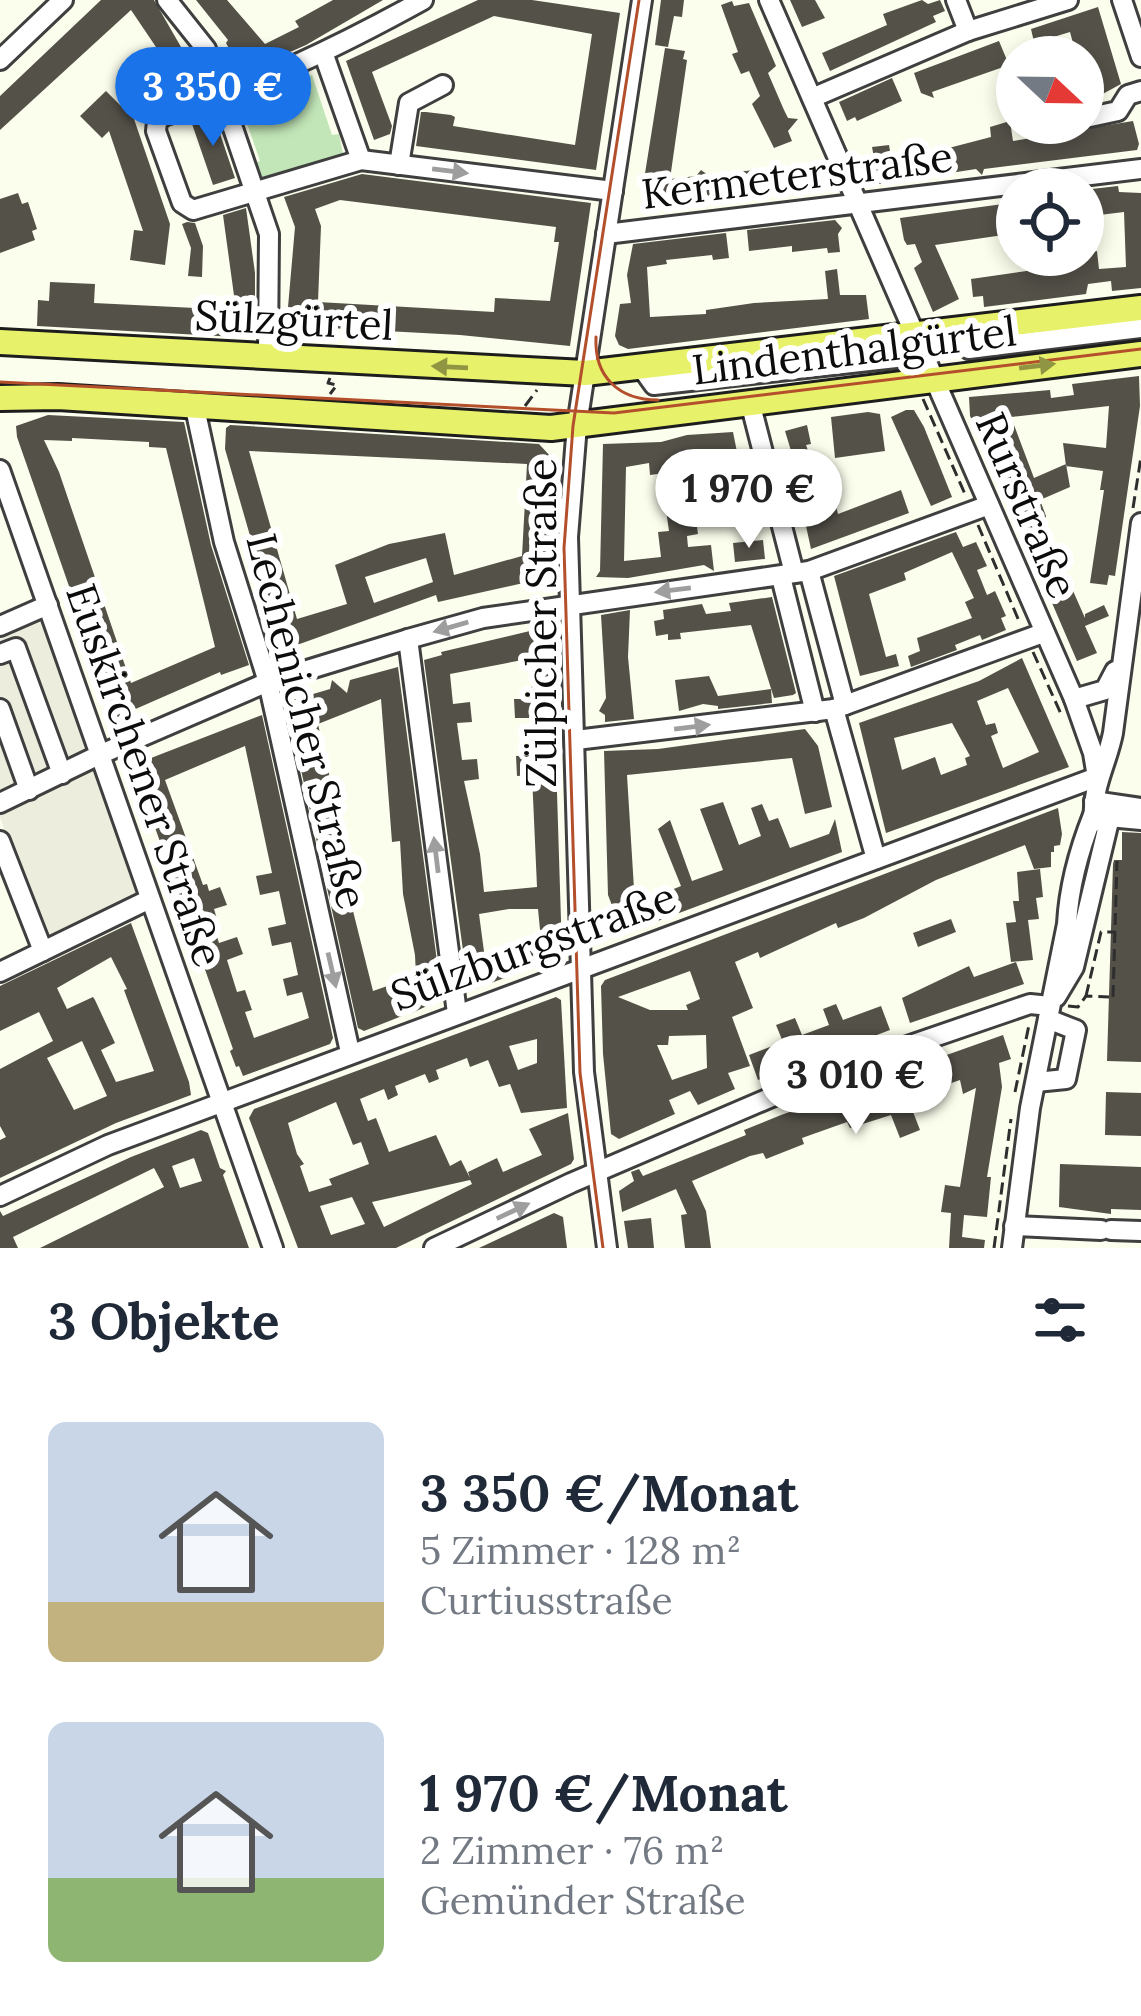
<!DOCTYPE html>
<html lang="de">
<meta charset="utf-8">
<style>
body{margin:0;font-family:Lora,serif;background:#f6f6f7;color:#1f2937;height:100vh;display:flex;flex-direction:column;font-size:45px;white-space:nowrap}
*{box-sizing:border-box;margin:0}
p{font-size:39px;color:#747a83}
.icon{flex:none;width:66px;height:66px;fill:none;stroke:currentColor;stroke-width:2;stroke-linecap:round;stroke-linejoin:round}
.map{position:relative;height:1248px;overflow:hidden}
.drawer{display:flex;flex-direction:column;background:#fff;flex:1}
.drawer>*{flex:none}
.needle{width:78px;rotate:112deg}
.controls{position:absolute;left:996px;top:36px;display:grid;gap:24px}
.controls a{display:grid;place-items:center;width:108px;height:108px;border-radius:50%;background:#fff;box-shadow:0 6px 18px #0003;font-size:60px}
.price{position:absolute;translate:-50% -102px;padding:0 27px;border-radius:42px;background:#fff;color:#222;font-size:39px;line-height:78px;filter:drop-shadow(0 3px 6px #0008)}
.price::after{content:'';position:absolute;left:50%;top:72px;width:36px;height:27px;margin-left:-18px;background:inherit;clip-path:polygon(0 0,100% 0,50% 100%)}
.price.on{background:#1a73e8;color:#fff}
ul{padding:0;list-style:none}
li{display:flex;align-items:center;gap:36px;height:300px;padding:0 48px}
li span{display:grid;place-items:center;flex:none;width:336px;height:240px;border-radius:18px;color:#555}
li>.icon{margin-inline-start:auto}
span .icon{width:144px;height:144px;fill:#fffc;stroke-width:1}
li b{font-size:51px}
h2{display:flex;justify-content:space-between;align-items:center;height:144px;padding:0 48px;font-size:51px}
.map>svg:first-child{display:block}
</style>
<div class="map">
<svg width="1141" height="1248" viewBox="0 0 1141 1248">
<rect width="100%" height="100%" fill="#fcfeed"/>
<!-- green -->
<polygon fill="#c2e6b8" points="312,75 332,135 339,134 343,154 260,182 253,164 260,161 240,103"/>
<!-- plaza -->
<polygon fill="#eceddd" points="37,617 44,624 137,894 49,941 42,936 0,817 0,632"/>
<!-- building -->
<g fill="#545149" fill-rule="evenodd">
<polygon points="101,0 154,0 204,87 182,95 162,58 142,66 138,53 156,47 131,10 0,130 0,96"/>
<polygon points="196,0 227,0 265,44 299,27 295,21 333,0 383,0 306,45 242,73 226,43 228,40"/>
<polygon points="478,0 532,0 620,13 596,170 416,146 421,112 426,112 451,115 455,117 453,126 575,145 592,34 494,16 372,72 392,126 390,134 374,140 346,61"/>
<polygon points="661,0 684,0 682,17 674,16 668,47 655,45"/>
<polygon points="790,0 815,0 825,18 802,27"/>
<polygon points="922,0 928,4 940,0 945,11 933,16 936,22 830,71 822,53 887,25 883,14"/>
<polygon points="732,1 734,6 749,3 776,66 768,73 784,110 788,118 798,119 788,131 792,141 774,148 752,104 760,96 749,71 741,74 732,54 738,52 721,5"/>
<polygon points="1098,7 1121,84 1099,96 1084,51 1076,54 1070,32 1047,39 1052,57 1030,57 1026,44 1034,42 1031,29"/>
<polygon points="999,41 1009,65 932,92 934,98 921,93 914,73"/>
<polygon points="665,48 685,51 683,59 687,60 670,179 696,176 701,170 708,175 811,164 814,188 748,197 746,182 719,185 721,200 645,210 643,186"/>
<polygon points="140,66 154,106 143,114 128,71"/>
<polygon points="892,78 902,101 857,121 855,117 847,121 839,102"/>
<polygon points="106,91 134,119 170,224 165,265 130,260 134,230 143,231 109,131 102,138 80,116"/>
<polygon points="213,113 235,178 213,185 191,121"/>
<polygon points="1010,121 1013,141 1133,121 1139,144 1137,150 984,169 982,175 976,169 879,184 872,147 889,145 891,157 941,150 991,137 990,127"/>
<path d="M362,174l229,29 -21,143 -110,-11 -130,-7 -1,4 -43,-2 9,-103 -11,-30zM340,200l216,27 -2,15h5l-9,59 -55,-3 -1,14 -176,-10 3,-76 -6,-17z"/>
<polygon points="1118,186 1119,192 1141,193 1141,288 1112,291 1111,281 1088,284 1086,294 984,307 983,296 973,297 971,279 1082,263 1083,253 1097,251 1099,269 1126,267 1124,212 1083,217 1083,190"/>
<polygon points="18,193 22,204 28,202 37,229 32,231 35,240 0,253 0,199"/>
<polygon points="1003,204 1017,205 1017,233 935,245 959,299 933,312 914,268 922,262 915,244 907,245 904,240 900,218"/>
<polygon points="246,208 255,273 255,338 37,326 38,300 49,301 50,282 95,284 94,303 236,310 223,215"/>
<polygon points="835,220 842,228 838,234 840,252 828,253 827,248 792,252 792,246 749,251 747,230"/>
<polygon points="187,222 195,223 203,246 202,277 188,276 191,248 182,224"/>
<polygon points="726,233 729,258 713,260 712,255 666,260 667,264 647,267 650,317 706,314 706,310 754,303 828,299 825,271 837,269 840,295 866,295 869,319 628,349 619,345 615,336 620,304 631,303 627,275 633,244"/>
<polygon points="1139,376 1140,406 1115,576 1109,575 1107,585 1090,583 1104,490 1100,490 1103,471 1066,466 1063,443 1106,448 1109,406 1011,417 1034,478 1066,464 1070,487 1040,500 1046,516 1044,525 1085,618 1085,614 1104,605 1109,616 1085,626 1097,653 1077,661 1012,510 1018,507 999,464 986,434 981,437 970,416 969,397 1050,390 1051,398 1074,395 1072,384"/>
<polygon points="906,410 914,410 924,427 952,497 931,506 891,417"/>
<polygon points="868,412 880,414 885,451 835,458 831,417"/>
<path d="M48,415l136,7 27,123 38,120 -28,10 -1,-3 -105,46 -98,-281 -1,-11zM72,438l77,4v5l17,1 49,199 -84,36 -72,-211 -15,-32 28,1z"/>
<path d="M230,425l309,19 13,14 -2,119 -112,25 -2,-7 -153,55 -58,-201 1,-21zM249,451l278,13 -5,92 -68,19 -9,-42 -56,11 -54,21 12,39 -50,15zM426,558l7,24 -59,21 -9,-26z"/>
<polygon points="807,425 811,444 806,445 822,491 799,497 792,476 798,474 785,431"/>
<polygon points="733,432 743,482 748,481 759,519 728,526 717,482 707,485 705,468 650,475 649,463 626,467 624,561 661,557 658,532 669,531 664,496 676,495 683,500 693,499 698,534 687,536 688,547 711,545 714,571 704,565 628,578 596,577 600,571 603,444 661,442 687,435"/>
<polygon points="901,490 909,513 811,549 806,526 824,520 818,495 832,491 838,514"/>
<polygon points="956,532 963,547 976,542 987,566 977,570 987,595 995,591 1006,616 1001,618 1006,630 982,640 980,635 955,645 957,650 911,667 908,656 920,651 917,638 972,618 965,602 974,598 952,552 904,573 906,580 869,594 886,657 896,654 899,666 860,676 834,576"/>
<polygon points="763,540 765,559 735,562 733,543"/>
<polygon points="772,597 796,693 793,695 774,698 751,625 680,633 681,639 668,640 668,634 656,636 654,621 664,619 663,610 702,604 706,614 731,611 729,603"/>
<polygon points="630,610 628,657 634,719 605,722 605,715 599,711 606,698 601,615"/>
<path d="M534,630l1,4 17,-2 10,321 -3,5 -87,32 -6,-17 -42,-313 18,-5 -1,-3zM533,658v4h5l1,24 -9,1 -1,12h-15l1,19h15l2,37 -16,1 1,20 15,-1 5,112 -53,5 -4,-38 -16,-73 15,-2 -2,-20 -15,1 -5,-37 15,-1 -2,-20 -17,2 -3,-30zM509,909h29l3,31 -56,19 -6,-45z"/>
<path d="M1022,658l47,109 -183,66 -27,-110 120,-42zM1008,688l31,64 -36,16 -12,-32 7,-3 -3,-10 -9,2 -9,-24zM952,723l18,33 -5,2 2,7 -26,10 -6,-18 -33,13 -8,-32z"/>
<polygon points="398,667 442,999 412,1013 410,977 416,975 415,955 403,894 400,841 392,842 381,699 318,724 340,824 337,824 349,873 353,911 373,991 396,983 402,1016 364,1031 358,1028 286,702 330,689 332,680 347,693 350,680"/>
<polygon points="709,676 718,696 771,689 772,703 718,709 718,706 703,704 679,711 675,680"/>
<path d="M262,715l71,323 -3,6 -87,32 -4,-10 -3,1 -6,-16 3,-2 -100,-284zM245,746l27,127 -16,3 4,19 19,-4 7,33 -18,4 4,18 19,-4 7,33 -15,4 4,17 15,-4 7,26 -55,20 -9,-26 7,-2 -7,-20 -8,2 -10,-32 16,-6 -6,-17 -18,6 -7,-22 5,-2 -3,-10 13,-4 -7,-18 -11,4 -2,-7 -4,1 -38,-105z"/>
<polygon points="805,729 818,746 832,807 805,814 792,758 627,775 635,905 681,886 658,829 670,820 692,881 723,870 700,809 723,802 739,845 761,836 751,808 762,804 769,821 778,818 790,848 829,834 835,819 842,852 623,934 608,895 604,751 658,749"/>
<path d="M1058,808l4,26 -2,11 -6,1v6h-3v15l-17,2 -9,-24 -89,35 -72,38 -26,10 -2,-5 -76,35 -2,-6 -23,10 18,46 -21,9 18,49 -22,7 7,16 -37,16 -8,-14 -21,9 6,14 -56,25 -8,-5 -8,-80 -2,-68 4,-6zM690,971l10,28 -14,6 2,5h-38l-32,-13zM706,1035l1,33 -35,12 -15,-35h11l1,-9z"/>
<polygon points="1122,832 1141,833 1141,1062 1107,1061 1113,864 1114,860 1122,860"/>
<polygon points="1040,869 1043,897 1036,898 1039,919 1028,920 1033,960 1011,962 1006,923 1016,922 1013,901 1019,901 1017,872"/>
<polygon points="951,919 956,932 918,947 913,933"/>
<path d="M131,923l58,159 2,13 -75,28 -116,55v-38l6,-3 -6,-11v-57l53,-28 -14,-29 -39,19v-45zM111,957l16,32 -3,1 30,81 -38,11 -15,-32 14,-7 -20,-43 -2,-3 -26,12 -10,-21zM82,1041l25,55 -33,14 -27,-52z"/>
<polygon points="1016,962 1024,984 910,1023 902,998 969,966 974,977"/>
<path d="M556,997l5,3 6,108 -46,5 -11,-29 -11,3 -11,-27 -18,7 -3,-9 -31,12 3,9 -10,4 -4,-9 -30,12 3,9 -10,5 -4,-11 -24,10 8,22 8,-3 13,34 47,-17 14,31 11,-6 9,18 -2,-6 29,-14 6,14 39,-17 -13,-26 39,-16 6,46 -3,5 -175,84h-98l-49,-130 5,-9zM537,1039v24l-19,7 -9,-24zM336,1102l17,43 8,-3 8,22 -40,15 3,6 -23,7 -9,-26 4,-2 -7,-10 -9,-31zM470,1180l2,4 -88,43 -12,-25zM352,1197l13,27 -34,11 -11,-29z"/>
<polygon points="836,1004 843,1020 881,1006 890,1030 758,1080 749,1055 783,1042 776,1025 795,1018 802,1035 829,1025 823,1009"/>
<polygon points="1003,1035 1011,1059 999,1063 1002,1087 987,1177 991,1177 987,1217 964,1215 962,1237 985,1240 984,1248 949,1248 951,1213 941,1212 945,1185 960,1187 976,1088 963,1094 960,1080 920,1094 922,1100 910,1104 920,1130 900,1138 891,1115 850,1128 847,1122 802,1138 804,1144 766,1159 763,1153 750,1156 692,1181 706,1211 711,1248 685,1248 681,1215 687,1214 676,1189 622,1212 619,1191 634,1181 631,1172 639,1169 643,1176 746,1135 744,1130 781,1115 801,1108 810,1110 826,1104 831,1096"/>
<polygon points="1106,1092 1141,1093 1141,1136 1105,1135"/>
<path d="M201,1130l7,3 12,35 6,3 -3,4 26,73h-209l124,-61 -10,-19 -141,69 5,11h-18v-37l3,5 128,-59zM194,1158l8,23 -22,7 -8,-22z"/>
<polygon points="1060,1164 1141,1167 1141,1210 1111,1209 1111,1214 1059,1207"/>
<polygon points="554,1213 563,1217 567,1248 479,1248"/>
<polygon points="651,1218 654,1248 628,1248 624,1221"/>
</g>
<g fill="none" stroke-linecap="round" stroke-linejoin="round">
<!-- minor casing -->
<g stroke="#3f3f3f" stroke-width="24">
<g id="minor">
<polyline points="167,0 206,49 269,234 268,353"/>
<path d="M423,0c-87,48 -165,85 -260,116l-6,6 -1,9 26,72 11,7 168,-50 252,31"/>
<polyline points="769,0 1074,699 1093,753 1097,777"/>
<polyline points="956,0 968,31"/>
<polyline points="1122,0 1141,57"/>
<polyline points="324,55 361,160"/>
<polyline points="0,60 63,0"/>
<polyline points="812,98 968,31 1068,0"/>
<polyline points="1090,117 1118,111 1128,95 1141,91"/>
<polyline points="399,165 409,103 443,85"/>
<polyline points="606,234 1141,169"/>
<polyline points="956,330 969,349 1141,328"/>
<polyline points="641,367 654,385 923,355"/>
<polyline points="750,402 794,573"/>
<polyline points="195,408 224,542 268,682 350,1052"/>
<polyline points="0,470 273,1248"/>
<polyline points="809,571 845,705"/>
<polyline points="781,577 815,712"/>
<polyline points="0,626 48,605"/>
<polyline points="408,639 457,1013"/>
<polyline points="0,654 16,648 62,774"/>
<polyline points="1074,699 1105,690 1115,671"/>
<polyline points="0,709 29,790"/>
<polyline points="834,709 876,859"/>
<polyline points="576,740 834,709 1043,633"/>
<polyline points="1094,801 1141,808"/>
<polyline points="0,803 99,755 268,682 408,639 483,618 809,571 989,505"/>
<polyline points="1098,816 1141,820"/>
<path d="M1094,822c-3,-34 13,-58 19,-89l28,-210"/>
<polyline points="0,841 43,951"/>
<polyline points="0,972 150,899"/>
<polyline points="1056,997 1074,967 1110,817"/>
<polyline points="1036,1082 1066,1079 1076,1030 1048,1019"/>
<polyline points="0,1196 108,1145 1097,777"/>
<polyline points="1014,1226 1101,1230"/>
<polyline points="1111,1230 1141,1231"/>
<polyline points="434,1248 571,1183 823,1075 1030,1004 1050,1006"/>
<polyline points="607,1248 584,1072 568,537 577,425 642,0"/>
<path d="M1012,1248l18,-140 37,-184c2,-38 12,-74 26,-109"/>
</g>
</g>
<!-- major casing -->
<g stroke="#1d1d1d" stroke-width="30">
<g id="major">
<polyline points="0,342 585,373 1141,308"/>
<polyline points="0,398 58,397 551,428 1141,354"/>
</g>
</g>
<!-- path -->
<g stroke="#2e2e2e" stroke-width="3" stroke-dasharray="12 6" stroke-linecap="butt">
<polyline points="330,378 328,383 337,385 330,394"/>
<polyline points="923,399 965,494"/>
<polyline points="525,406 537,390"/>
<polyline points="1133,508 1141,457"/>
<polyline points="978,525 1019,621"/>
<polyline points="1033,652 1061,714"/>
<polyline points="1086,996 1101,932 1115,932"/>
<polyline points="1113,997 1117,861"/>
<polyline points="1068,1006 1078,1007 1086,996 1109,997"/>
<polyline points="1015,1092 1029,1025"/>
<polyline points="994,1248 1011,1119"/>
</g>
<!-- minor -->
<use href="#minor" stroke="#fff" stroke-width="18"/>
<!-- major -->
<use href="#major" stroke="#e8f16a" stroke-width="24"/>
<!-- tram -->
<g stroke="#b44f2c" stroke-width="3">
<path d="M596,337c-2,40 23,63 62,63"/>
<polyline points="0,382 614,413 1141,349"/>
<polyline points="603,1248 580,1073 564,548 573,426 639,0"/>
</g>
</g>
<!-- one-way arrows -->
<defs><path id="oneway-solid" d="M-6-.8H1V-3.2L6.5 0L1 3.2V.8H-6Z" transform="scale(3)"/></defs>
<g fill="#9e9e9e">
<use href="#oneway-solid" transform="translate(450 171) rotate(7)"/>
<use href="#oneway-solid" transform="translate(673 590) rotate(173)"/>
<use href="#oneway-solid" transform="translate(451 627) rotate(164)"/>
<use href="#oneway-solid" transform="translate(692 727) rotate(-7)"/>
<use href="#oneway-solid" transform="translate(436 855) rotate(-97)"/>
<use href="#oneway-solid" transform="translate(332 970) rotate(77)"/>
<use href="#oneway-solid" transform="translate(513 1211) rotate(-25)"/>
</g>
<g fill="#909544">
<use href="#oneway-solid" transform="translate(1037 366) rotate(-7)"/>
<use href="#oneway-solid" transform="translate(450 367) rotate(-177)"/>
</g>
<g text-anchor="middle" stroke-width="12" stroke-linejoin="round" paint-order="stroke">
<!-- street labels -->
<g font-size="42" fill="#0c0c0c" stroke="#fff">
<text transform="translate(797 175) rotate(-7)" y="15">Kermeterstraße</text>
<text transform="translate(294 320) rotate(3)" y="15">Sülzgürtel</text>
<text transform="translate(854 350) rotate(-7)" y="15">Lindenthalgürtel</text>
<text transform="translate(1027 505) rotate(67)" y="15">Rurstraße</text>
<text transform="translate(541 623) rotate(-90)" y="15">Zülpicher Straße</text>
<text transform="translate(307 721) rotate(76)" y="15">Lechenicher Straße</text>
<text transform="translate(145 775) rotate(71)" y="15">Euskirchener Straße</text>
<text transform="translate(533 946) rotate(-20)" y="15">Sülzburgstraße</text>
</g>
</g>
</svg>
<div class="controls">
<a><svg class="needle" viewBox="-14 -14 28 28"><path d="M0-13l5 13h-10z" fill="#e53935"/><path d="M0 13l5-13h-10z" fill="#747a83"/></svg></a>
<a><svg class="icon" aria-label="locate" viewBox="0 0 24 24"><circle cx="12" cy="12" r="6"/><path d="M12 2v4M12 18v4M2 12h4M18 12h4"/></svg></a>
</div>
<b class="price on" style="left:213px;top:149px">3 350 €</b>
<b class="price" style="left:749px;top:551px">1 970 €</b>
<b class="price" style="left:856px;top:1137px">3 010 €</b>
</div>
<section class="drawer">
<h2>3 Objekte<svg class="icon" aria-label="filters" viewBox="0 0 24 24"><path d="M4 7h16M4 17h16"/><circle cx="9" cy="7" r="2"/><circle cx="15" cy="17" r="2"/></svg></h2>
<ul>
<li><span style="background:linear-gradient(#c9d6e8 75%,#c2b280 0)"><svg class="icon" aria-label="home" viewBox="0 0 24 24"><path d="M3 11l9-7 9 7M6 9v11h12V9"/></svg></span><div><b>3 350 €/Monat</b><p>5 Zimmer · 128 m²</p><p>Curtiusstraße</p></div></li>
<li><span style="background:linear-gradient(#c9d6e8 65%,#8fb573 0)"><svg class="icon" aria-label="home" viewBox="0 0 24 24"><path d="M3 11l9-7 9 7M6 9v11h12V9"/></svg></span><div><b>1 970 €/Monat</b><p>2 Zimmer · 76 m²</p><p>Gemünder Straße</p></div></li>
</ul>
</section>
